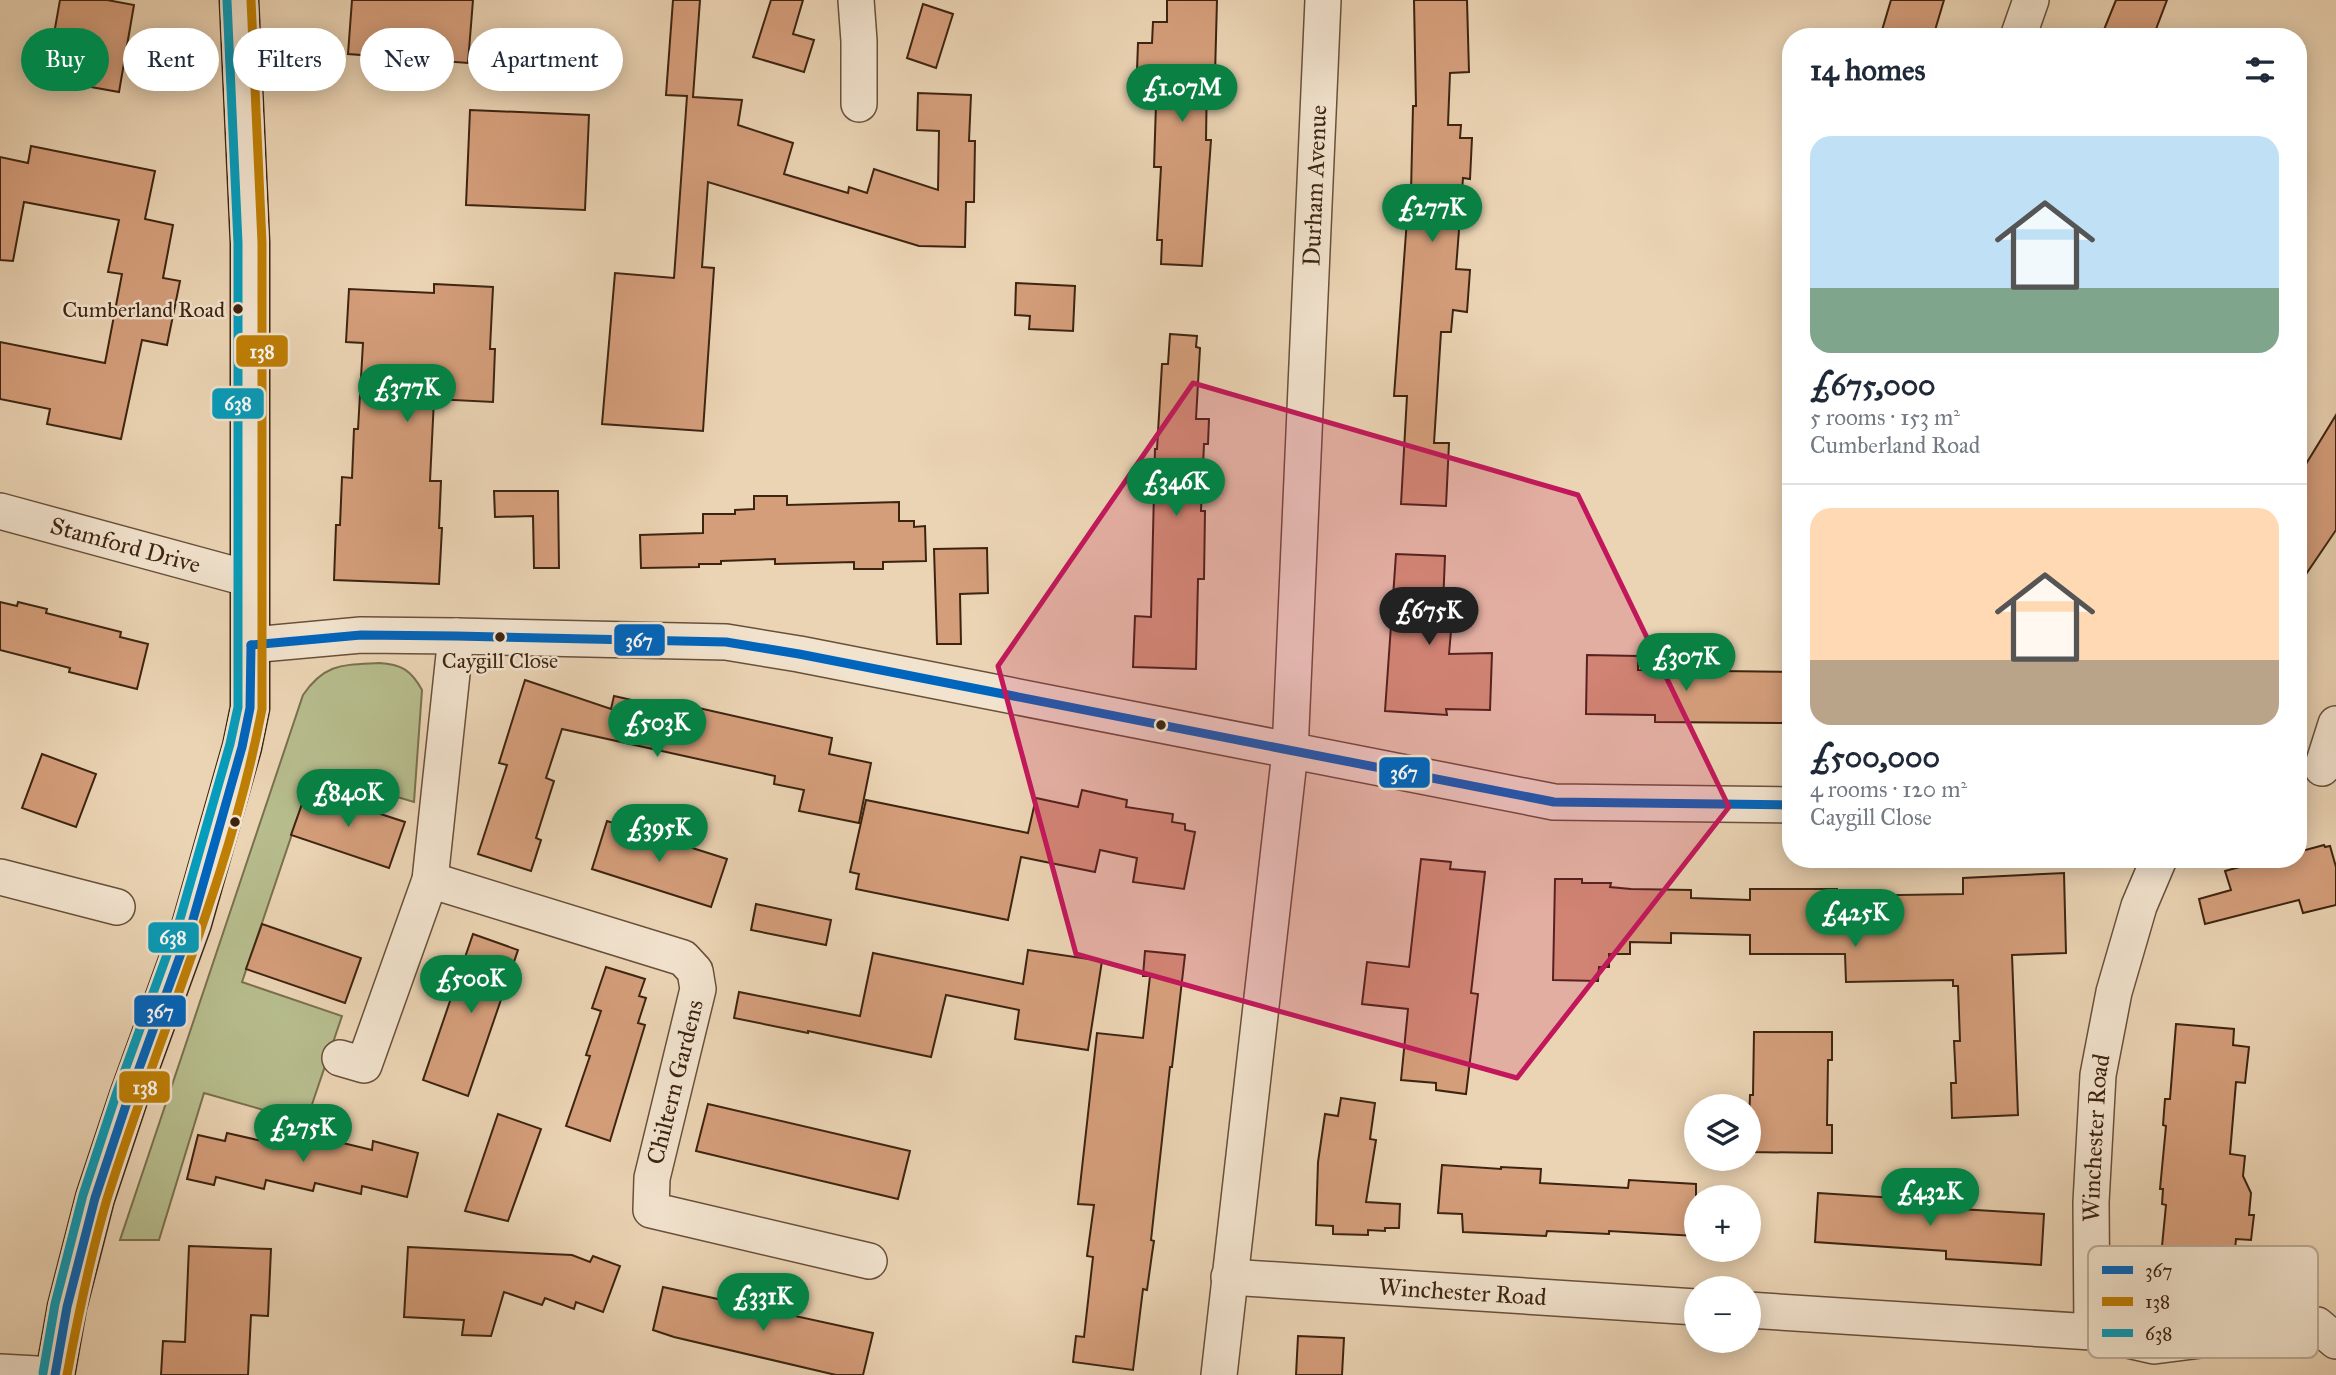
<!DOCTYPE html>
<meta charset="utf-8">
<style>
body{margin:0;font-family:"IM FELL Great Primer",serif;background:#f6f6f7;color:#1f2937;height:100vh;display:flex;flex-direction:column;font-size:26px;white-space:nowrap}
*{box-sizing:border-box;margin:0}
p{font-size:23px;color:#747a83}
.icon{flex:none;width:38px;height:38px;fill:none;stroke:currentColor;stroke-width:2;stroke-linecap:round;stroke-linejoin:round}
.map{position:relative;flex:1;overflow:hidden}
.panel{position:absolute;left:1782px;top:28px;width:525px;height:840px;display:flex;flex-direction:column;background:#fff;border-radius:28px;box-shadow:0 4px 18px #0003}
.panel>*{flex:none}
.guide{position:absolute;left:21px;top:28px;width:665px;height:63px;display:flex;gap:14px}
.tools{position:absolute;left:1684px;top:1094px;display:grid;gap:14px}
.tools a{display:grid;place-items:center;width:77px;height:77px;border-radius:50%;background:#fff;box-shadow:0 4px 18px #0003;font-size:35px}
.price{position:absolute;translate:-50% -60px;padding:0 16px;border-radius:24px;background:#0b8043;color:#fff;font-size:23px;line-height:46px;filter:drop-shadow(0 2px 4px #0008)}
.price::after{content:'';position:absolute;left:50%;top:42px;width:21px;height:16px;margin-left:-10px;background:inherit;clip-path:polygon(0 0,100% 0,50% 100%)}
.price.active{background:#222;color:#fff}
ul{padding:0;list-style:none}
li{display:grid;align-content:center;gap:14px;height:371px;padding:0 28px}
li+li{border-top:2px solid #e0e1e3}
li span{display:grid;place-items:center;height:217px;border-radius:21px;color:#555}
li>.icon{margin-inline-start:auto}
span .icon{width:126px;height:126px;fill:#fffc;stroke-width:1}
li b{font-size:30px}
h2{display:flex;justify-content:space-between;align-items:center;height:84px;padding:0 28px;font-size:30px}
.tag{padding:0 24px;border-radius:32px;background:#fff;box-shadow:0 4px 18px #0003;font-size:24px;line-height:63px}
.tag.active{background:#0b8043;color:#fff}
.map>svg:first-child{display:block}
</style>
<div class="map">
<svg width="2336" height="1375" viewBox="0 0 2336 1375">
<rect width="100%" height="100%" fill="#ebd4b4"/>
<filter id="stains"><feTurbulence type="fractalNoise" baseFrequency=".00286" numOctaves="4"/><feColorMatrix values="0 0 0 0 .2 0 0 0 0 .09 0 0 0 0 .02 0 0 0 .5 -.17"/></filter>
<radialGradient id="worn" r=".72"><stop offset=".6" stop-color="#630" stop-opacity="0"/><stop offset="1" stop-color="#630" stop-opacity=".3"/></radialGradient>
<!-- green -->
<path fill="#b7bd8d" stroke="#7a704f" stroke-width="2" d="M379,663c22,1 32,7 43,27l-8,112 -101,-30 -71,210 100,34 -36,106 -102,-29 -45,147h-39l183,-545c22,-32 40,-30 76,-32z"/>
<!-- building -->
<g fill="#d59e7b" stroke="#3d2411" stroke-width="2">
<polygon points="60,0 107,0 134,5 119,92 46,79"/>
<polygon points="352,0 473,0 468,63 348,54"/>
<polygon points="673,0 700,0 693,97 742,100 738,125 793,143 784,174 848,193 849,187 867,193 874,169 938,190 939,131 917,130 918,93 971,95 969,141 975,141 974,202 966,202 965,247 919,246 708,182 702,267 714,268 703,431 602,424 615,273 674,278 687,96 666,95"/>
<polygon points="771,0 803,0 793,34 814,40 804,72 753,57"/>
<polygon points="1167,0 1217,0 1215,75 1207,75 1206,140 1211,140 1202,266 1161,264 1162,240 1157,240 1161,167 1154,167 1157,72 1137,71 1138,43 1152,43 1153,22 1167,22"/>
<polygon points="1414,0 1467,0 1469,72 1450,73 1448,125 1461,125 1460,138 1472,138 1470,179 1463,178 1456,269 1470,270 1467,312 1453,310 1451,332 1441,332 1434,443 1449,443 1446,506 1401,504 1407,396 1394,396 1409,192 1411,192 1413,106 1416,106"/>
<polygon points="1891,0 1944,0 1933,37 1880,37"/>
<polygon points="2116,0 2167,0 2153,37 2101,37"/>
<polygon points="923,4 953,14 936,68 907,58"/>
<polygon points="470,110 589,115 585,210 466,205"/>
<polygon points="31,146 155,171 145,219 173,225 163,278 180,281 167,345 142,340 121,439 47,424 50,409 0,399 0,342 105,363 122,274 108,272 119,220 24,202 13,261 0,260 0,157 28,163"/>
<polygon points="1016,283 1075,286 1073,331 1029,329 1030,316 1015,315"/>
<polygon points="434,284 493,287 490,349 495,349 493,402 434,399 430,481 441,481 439,528 442,528 439,584 334,580 336,525 340,525 342,477 352,478 354,429 358,429 363,343 346,342 349,289 434,293"/>
<polygon points="1170,334 1197,336 1196,347 1200,348 1196,419 1209,419 1208,444 1204,444 1201,511 1205,511 1204,579 1198,579 1196,669 1133,667 1135,616 1151,617 1155,449 1157,449 1162,364 1168,364"/>
<polygon points="2336,415 2336,530 2298,586 2298,477"/>
<polygon points="494,491 558,491 559,568 534,568 533,516 495,517"/>
<polygon points="754,496 787,496 787,505 899,502 899,521 914,521 914,527 925,526 926,561 883,562 883,569 854,569 854,562 775,564 775,559 721,561 721,564 699,564 699,567 641,568 640,535 703,533 703,514 735,514 735,510 754,509"/>
<polygon points="987,548 988,593 960,594 961,644 937,644 934,549"/>
<polygon points="1396,554 1445,556 1442,630 1451,631 1449,654 1492,653 1490,710 1446,709 1447,715 1385,711"/>
<polygon points="0,602 17,606 18,602 47,609 46,613 121,632 120,637 148,644 137,689 69,672 70,668 0,650"/>
<polygon points="1587,655 1638,656 1638,670 1790,672 1790,723 1655,722 1655,715 1586,714"/>
<polygon points="525,680 611,709 614,696 680,711 681,704 832,738 829,754 871,763 859,823 799,811 804,790 774,784 775,776 562,729 546,778 554,781 536,838 541,840 531,871 478,854 507,765 499,763"/>
<polygon points="42,754 96,774 76,827 22,808"/>
<polygon points="307,790 405,822 389,868 291,835"/>
<polygon points="1082,790 1127,800 1126,807 1173,814 1172,822 1185,824 1185,830 1195,832 1184,889 1133,882 1137,858 1100,850 1095,872 1021,857 1008,920 856,889 859,874 850,872 866,800 1028,833 1036,798 1078,807"/>
<polygon points="607,821 727,859 711,907 592,869"/>
<polygon points="2324,845 2325,847 2330,846 2336,867 2336,905 2303,913 2299,900 2205,924 2199,899 2231,890 2225,871 2269,859 2298,859 2298,852"/>
<polygon points="1421,859 1451,862 1450,869 1485,872 1471,993 1478,994 1466,1094 1436,1090 1436,1083 1401,1080 1408,1009 1362,1004 1367,962 1409,967"/>
<polygon points="2064,873 2066,953 2012,955 2018,1115 1952,1118 1951,1083 1956,1083 1954,1041 1960,1041 1958,986 1953,986 1953,980 1846,982 1845,954 1750,954 1750,935 1671,933 1671,943 1630,942 1630,954 1609,954 1609,967 1599,967 1598,981 1553,980 1555,879 1582,879 1582,883 1611,883 1610,887 1631,889 1691,890 1691,898 1750,900 1750,889 1837,889 1837,896 1963,894 1963,878"/>
<polygon points="756,904 831,920 826,945 751,930"/>
<polygon points="262,924 361,958 345,1003 246,969"/>
<polygon points="473,934 518,950 468,1096 423,1080"/>
<polygon points="1028,950 1102,961 1088,1050 1015,1039 1019,1010 946,995 931,1057 808,1031 808,1033 734,1018 739,992 860,1016 873,953 1023,984"/>
<polygon points="1145,951 1185,955 1172,1067 1170,1067 1151,1240 1154,1241 1152,1254 1147,1290 1143,1289 1133,1370 1073,1362 1076,1336 1084,1337 1093,1257 1087,1256 1094,1205 1078,1204 1097,1033 1143,1038 1150,976 1143,976"/>
<polygon points="606,967 645,979 639,996 646,998 638,1023 645,1025 610,1141 566,1126 590,1056 586,1055 601,1011 592,1008"/>
<polygon points="2176,1024 2234,1029 2233,1045 2249,1047 2245,1083 2236,1082 2230,1154 2245,1156 2243,1176 2251,1193 2249,1215 2254,1215 2251,1240 2236,1239 2233,1272 2220,1271 2219,1282 2159,1277 2166,1205 2162,1204 2163,1189 2160,1189 2166,1126 2163,1125 2165,1099 2170,1099"/>
<polygon points="1754,1032 1832,1032 1832,1060 1828,1060 1827,1125 1832,1125 1832,1153 1748,1152 1750,1095 1753,1095"/>
<polygon points="1341,1098 1375,1103 1370,1139 1376,1140 1366,1202 1400,1204 1399,1228 1385,1228 1385,1231 1368,1230 1368,1235 1333,1234 1333,1226 1316,1225 1318,1162 1325,1114 1338,1116"/>
<polygon points="708,1104 910,1151 898,1199 696,1151"/>
<polygon points="498,1114 541,1129 508,1221 465,1211"/>
<polygon points="227,1133 275,1144 277,1135 324,1147 326,1139 372,1150 373,1141 418,1153 407,1197 362,1186 361,1194 315,1183 313,1191 266,1180 264,1189 216,1177 214,1185 187,1179 198,1135 225,1141"/>
<polygon points="1442,1165 1501,1169 1501,1167 1541,1169 1540,1183 1628,1188 1629,1180 1696,1184 1696,1236 1609,1231 1609,1234 1547,1231 1546,1236 1463,1232 1462,1214 1438,1213"/>
<polygon points="1818,1193 1927,1200 1927,1207 2044,1214 2041,1265 1946,1259 1946,1251 1815,1242"/>
<polygon points="189,1246 271,1249 268,1316 251,1315 248,1375 161,1375 163,1341 185,1342"/>
<polygon points="408,1247 572,1255 590,1262 593,1256 620,1266 603,1312 576,1302 574,1309 545,1298 542,1305 504,1292 491,1336 462,1335 464,1320 404,1317"/>
<polygon points="663,1287 873,1333 863,1375 836,1375 674,1337 653,1330"/>
<polygon points="1298,1336 1344,1338 1342,1375 1296,1375"/>
</g>
<g fill="none" stroke-linecap="round" stroke-linejoin="round">
<!-- minor casing -->
<g stroke="#68503a" stroke-width="38">
<g id="minor">
<polyline points="856,0 859,41 859,104"/>
<polyline points="2018,37 2031,0"/>
<path id="s1" d="M0,511l250,68"/>
<polyline points="251,645 361,635 456,636 726,642 799,654 1554,802 1790,805"/>
<polyline points="2322,768 2336,724"/>
<polyline points="0,877 117,907"/>
<polyline points="430,880 683,958 695,971 698,989 652,1178 651,1210 869,1261"/>
<polyline points="340,1058 364,1065 430,880 456,636"/>
<path id="s2" d="M1229,1277l467,30"/>
<path id="s3" d="M1748,1310l344,22 -1,-130 7,-127 16,-83 25,-86 20,-47"/>
<polyline points="2092,1332 2154,1346 2317,1325 2336,1341"/>
<polyline points="0,1372 55,1375"/>
<path id="s4" d="M1219,1375l71,-623 33,-752"/>
</g>
</g>
<!-- secondary casing -->
<g stroke="#3d2411" stroke-width="41">
<polyline id="secondary" points="55,1375 67,1307 95,1198 129,1096 192,923 242,747 250,708 250,243 239,0"/>
</g>
<!-- minor -->
<use href="#minor" stroke="#f2e3ce" stroke-width="35"/>
<!-- secondary -->
<use href="#secondary" stroke="#f2e3ce" stroke-width="38"/>
<!-- bus-1 casing -->
<g stroke="#f2e3ce" stroke-width="14">
<g id="bus-1">
<polyline points="251,645 361,635 456,636 726,642 799,654 1554,802 1790,805"/>
<polyline points="55,1375 67,1307 95,1198 129,1096 192,923 242,747 250,708 251,645"/>
</g>
</g>
<!-- bus-2 casing -->
<g stroke="#f2e3ce" stroke-width="14">
<path id="bus-2" d="M67,1375c11,-59 23,-118 40,-176 51,-163 123,-321 155,-490v-466l-11,-243"/>
</g>
<!-- bus-3 casing -->
<g stroke="#f2e3ce" stroke-width="14">
<polyline id="bus-3" points="43,1373 55,1304 83,1195 117,1092 180,919 230,744 238,707 238,243 227,1"/>
</g>
<!-- bus-1 -->
<use href="#bus-1" stroke="#0065bd" stroke-width="9"/>
<!-- bus-2 -->
<use href="#bus-2" stroke="#bf7f05" stroke-width="9"/>
<!-- bus-3 -->
<use href="#bus-3" stroke="#069cbb" stroke-width="9"/>
</g>
<!-- marked area -->
<path fill="#c2185b" fill-opacity="0.2" stroke="#c2185b" stroke-width="5" stroke-linejoin="round" d="M1193,383l385,112 151,312 -212,271 -441,-124 -78,-288z"/>
<!-- markers -->
<g fill="#3d2411" stroke="#f2e3ce" stroke-width="2.5">
<circle cx="238" cy="309" r="6"/>
<circle cx="500" cy="637" r="6"/>
<circle cx="1161" cy="725" r="6"/>
<circle cx="235" cy="822" r="6"/>
</g>
<g text-anchor="middle" stroke-width="5" stroke-linejoin="round" paint-order="stroke">
<!-- bus labels -->
<g font-size="22" fill="#3d2411" stroke="#f2e3ce" text-anchor="end">
<text x="225" y="317">Cumberland Road</text>
<text x="500" y="668" text-anchor="middle">Caygill Close</text>
</g>
<!-- street labels -->
<g font-size="24" fill="#3d2411" stroke="#f2e3ce">
<text dy="8" stroke="none"><textPath href="#s4" startOffset="1194">Durham Avenue</textPath></text>
<text dy="8" stroke="none"><textPath href="#s1" startOffset="130">Stamford Drive</textPath></text>
<text transform="translate(675 1082) rotate(-76)" y="8">Chiltern Gardens</text>
<text dy="8" stroke="none"><textPath href="#s3" startOffset="539">Winchester Road</textPath></text>
<text dy="8" stroke="none"><textPath href="#s2" startOffset="234">Winchester Road</textPath></text>
</g>
</g>
<!-- legend -->
<rect x="2088" y="1246" width="230" height="112" rx="10" fill="#f2e3ce" stroke="#bcaa95" stroke-width="2"/>
<rect x="2102" y="1266" width="31" height="8" fill="#0065bd"/>
<rect x="2102" y="1297" width="31" height="9" fill="#bf7f05"/>
<rect x="2102" y="1329" width="31" height="8" fill="#069cbb"/>
<g font-size="19" fill="#3d2411">
<text x="2145" y="1277">367</text>
<text x="2145" y="1308">138</text>
<text x="2145" y="1340">638</text>
</g>
<g stroke="#f2e3ce" stroke-width="2.5">
<rect x="235" y="334" width="54" height="34" rx="7" fill="#bf7f05"/>
<rect x="211" y="387" width="54" height="33" rx="7" fill="#069cbb"/>
<rect x="613" y="623" width="53" height="34" rx="7" fill="#0065bd"/>
<rect x="1378" y="756" width="53" height="33" rx="7" fill="#0065bd"/>
<rect x="147" y="921" width="53" height="33" rx="7" fill="#069cbb"/>
<rect x="133" y="994" width="54" height="34" rx="7" fill="#0065bd"/>
<rect x="118" y="1070" width="53" height="34" rx="7" fill="#bf7f05"/>
</g>
<g font-size="19" text-anchor="middle" font-weight="bold" fill="#fff">
<text x="262" y="358">138</text>
<text x="238" y="410">638</text>
<text x="639" y="647">367</text>
<text x="1404" y="779">367</text>
<text x="173" y="944">638</text>
<text x="160" y="1018">367</text>
<text x="145" y="1094">138</text>
</g>
<rect width="100%" height="100%" filter="url(#stains)"/>
<rect width="100%" height="100%" fill="url(#worn)"/>
</svg>
<div class="tools">
<a><svg class="icon" aria-label="layers" viewBox="0 0 24 24"><path d="M12 4l9 5-9 5-9-5zM3 14l9 5 9-5"/></svg></a>
<a>+</a>
<a>−</a>
</div>
<b class="price" style="left:1182px;top:124px">£1.07M</b>
<b class="price" style="left:1432px;top:244px">£277K</b>
<b class="price" style="left:407px;top:424px">£377K</b>
<b class="price" style="left:1176px;top:518px">£346K</b>
<b class="price active" style="left:1429px;top:647px">£675K</b>
<b class="price" style="left:1686px;top:693px">£307K</b>
<b class="price" style="left:657px;top:759px">£503K</b>
<b class="price" style="left:348px;top:829px">£840K</b>
<b class="price" style="left:659px;top:864px">£395K</b>
<b class="price" style="left:1855px;top:949px">£425K</b>
<b class="price" style="left:471px;top:1015px">£500K</b>
<b class="price" style="left:303px;top:1164px">£275K</b>
<b class="price" style="left:1930px;top:1228px">£432K</b>
<b class="price" style="left:763px;top:1333px">£331K</b>
<div class="guide">
<a class="tag active">Buy</a>
<a class="tag">Rent</a>
<a class="tag">Filters</a>
<a class="tag">New</a>
<a class="tag">Apartment</a>
</div>
<section class="panel">
<h2>14 homes<svg class="icon" aria-label="filters" viewBox="0 0 24 24"><path d="M4 7h16M4 17h16"/><circle cx="9" cy="7" r="2"/><circle cx="15" cy="17" r="2"/></svg></h2>
<ul>
<li><span style="background:linear-gradient(#bfe0f5 70%,#7fa58c 0)"><svg class="icon" aria-label="home" viewBox="0 0 24 24"><path d="M3 11l9-7 9 7M6 9v11h12V9"/></svg></span><div><b>£675,000</b><p>5 rooms · 153 m²</p><p>Cumberland Road</p></div></li>
<li><span style="background:linear-gradient(#ffd9b3 70%,#b9a48a 0)"><svg class="icon" aria-label="home" viewBox="0 0 24 24"><path d="M3 11l9-7 9 7M6 9v11h12V9"/></svg></span><div><b>£500,000</b><p>4 rooms · 120 m²</p><p>Caygill Close</p></div></li>
</ul>
</section>
</div>
